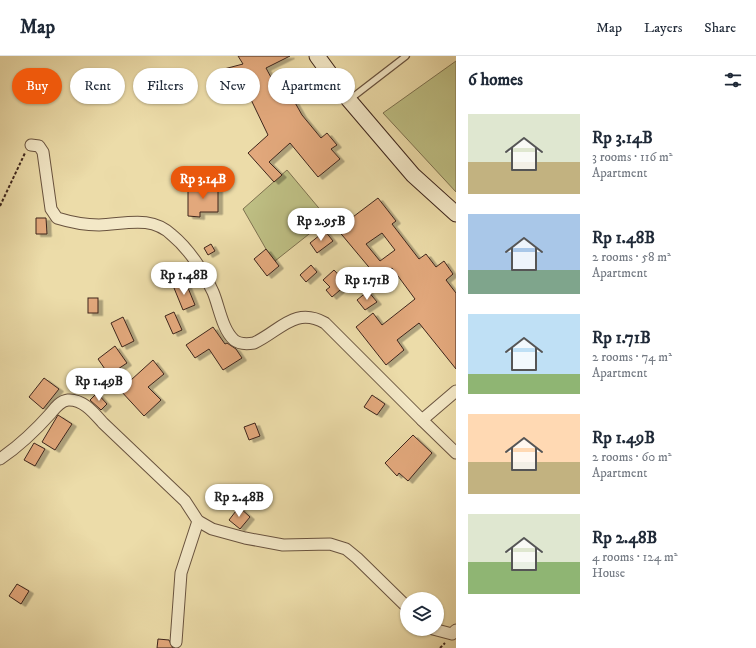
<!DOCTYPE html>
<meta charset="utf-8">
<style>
body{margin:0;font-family:"IM FELL DW Pica",serif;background:#f6f6f7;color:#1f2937;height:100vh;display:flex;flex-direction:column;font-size:15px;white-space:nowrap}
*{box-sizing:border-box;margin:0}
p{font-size:13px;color:#747a83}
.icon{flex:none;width:22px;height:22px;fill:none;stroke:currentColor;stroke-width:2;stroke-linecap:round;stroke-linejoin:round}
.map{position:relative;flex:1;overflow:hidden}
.sheet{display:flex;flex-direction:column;background:#fff;width:300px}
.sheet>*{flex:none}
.top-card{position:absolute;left:12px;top:12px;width:380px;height:36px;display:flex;gap:8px}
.controls{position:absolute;left:400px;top:536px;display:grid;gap:8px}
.controls a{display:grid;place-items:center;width:44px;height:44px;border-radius:50%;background:#fff;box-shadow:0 1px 3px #0004;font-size:20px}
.price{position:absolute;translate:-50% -34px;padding:0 9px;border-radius:14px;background:#fff;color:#222;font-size:13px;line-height:26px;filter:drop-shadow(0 1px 2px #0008)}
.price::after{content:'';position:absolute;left:50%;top:24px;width:12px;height:9px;margin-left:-6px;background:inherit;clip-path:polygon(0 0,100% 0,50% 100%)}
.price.current{background:#ea580c;color:#fff}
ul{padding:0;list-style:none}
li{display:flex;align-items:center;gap:12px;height:100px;padding:0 12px}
li span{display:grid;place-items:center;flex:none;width:112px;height:80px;border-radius:0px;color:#555}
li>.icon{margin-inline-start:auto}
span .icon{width:48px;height:48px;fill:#fffc;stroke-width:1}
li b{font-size:17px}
h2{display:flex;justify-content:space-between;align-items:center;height:48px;padding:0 12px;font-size:17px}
.tag{padding:0 14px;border-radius:18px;background:#fff;box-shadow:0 1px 3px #0004;font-size:14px;line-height:36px}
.tag.current{background:#ea580c;color:#fff}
header{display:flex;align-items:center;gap:24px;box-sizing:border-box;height:56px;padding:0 20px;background:#fff;border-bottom:1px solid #e0e1e3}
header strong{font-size:19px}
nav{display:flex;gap:22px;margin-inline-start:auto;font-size:14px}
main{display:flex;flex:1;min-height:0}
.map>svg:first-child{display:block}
</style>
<header>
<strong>Map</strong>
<nav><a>Map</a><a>Layers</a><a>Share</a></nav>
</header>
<main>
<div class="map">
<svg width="456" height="592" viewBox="0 0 456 592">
<defs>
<filter id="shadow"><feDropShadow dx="4.5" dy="2.5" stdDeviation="0" flood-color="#0004"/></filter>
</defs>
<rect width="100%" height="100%" fill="#ecdca9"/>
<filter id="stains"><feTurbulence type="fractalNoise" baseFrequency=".005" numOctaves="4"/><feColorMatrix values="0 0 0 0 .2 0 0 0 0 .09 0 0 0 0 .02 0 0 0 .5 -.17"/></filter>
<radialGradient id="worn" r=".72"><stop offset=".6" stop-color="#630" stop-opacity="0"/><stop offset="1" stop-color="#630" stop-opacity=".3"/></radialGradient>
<!-- green -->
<g fill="#bebf84" stroke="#7e7250">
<polygon points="456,5 456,136 383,57"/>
<polygon points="287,114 328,163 275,205 266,193 243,153"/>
</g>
<!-- building -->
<g fill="#e2a87c" stroke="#3d251c" fill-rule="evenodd" filter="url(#shadow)">
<polygon points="238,0 290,0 266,12 281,40 289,36 302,59 321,82 327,77 337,89 331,93 340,103 318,121 290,87 269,106 282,119 274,126 248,97 268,79 243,27 228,31 224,13 243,8"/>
<polygon points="203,127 218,127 218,156 200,156 200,161 188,160 188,134 203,134"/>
<path d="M378,142l18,23 -4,3 27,35 7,-5 10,13 8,-6 9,13 -7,6 10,13v76l-37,-46 -22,17 7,10 -18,15 -30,-38 17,-14 9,12 33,-26 -23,-31 -14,10 -41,-49zM382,177l13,17 -15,11 -14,-17z"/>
<polygon points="36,162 46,162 47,178 36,178"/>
<polygon points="325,175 333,185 317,197 310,187"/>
<polygon points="211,188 215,195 208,199 204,192"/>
<polygon points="266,193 279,210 267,220 254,203"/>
<polygon points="311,209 317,216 306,226 300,219"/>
<polygon points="334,214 347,228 332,241 326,234 330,231 323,224"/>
<polygon points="186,227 195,249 183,254 174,232"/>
<polygon points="368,235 377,246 365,254 357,244"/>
<rect x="88" y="242" width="10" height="15"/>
<polygon points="174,256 182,274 173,278 165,260"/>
<polygon points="123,261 134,285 122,291 111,267"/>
<polygon points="213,271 225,288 227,287 236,293 242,302 223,314 209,293 195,302 186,289"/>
<polygon points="115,290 127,307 109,319 98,303"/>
<polygon points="153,304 164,318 148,331 161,344 144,360 120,334"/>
<polygon points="44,322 59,333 43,353 29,341"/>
<polygon points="97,337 107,348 101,354 90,344"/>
<polygon points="372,339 385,348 377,359 364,351"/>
<polygon points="58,359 72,368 55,394 42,386"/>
<polygon points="255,367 260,380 249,384 244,371"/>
<polygon points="413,379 432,397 408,425 399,417 397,420 385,407"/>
<polygon points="34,387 45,393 35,410 24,404"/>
<polygon points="239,451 250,461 240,473 229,464"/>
<polygon points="17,528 29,535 21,548 9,540"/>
<polygon points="158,583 169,584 173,592 157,592"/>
</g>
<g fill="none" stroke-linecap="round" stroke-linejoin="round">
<!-- lane casing -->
<g stroke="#69533f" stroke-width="8">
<polyline id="lane" points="349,44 406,0"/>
</g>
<!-- street casing -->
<g stroke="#69533f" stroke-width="13">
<g id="street">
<path d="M31,89l8,1 4,6 8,57 6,9c13,4 29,7 42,7 27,-1 52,-10 73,10 17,14 32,37 41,57 6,14 9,37 21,48 5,4 14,4 20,3 26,-12 41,-37 71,-20l97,97"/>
<polyline points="456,335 422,364 456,397"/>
<path d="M0,403c19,-13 35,-28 51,-46 4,-5 9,-12 17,-13 15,-1 26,13 35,23l82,78 13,20 14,8 33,9 38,7 47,-1 16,5 11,9 50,49"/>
<polyline points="433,573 452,578 456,574"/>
<polyline points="176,586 181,517 198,465"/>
</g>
</g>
<!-- secondary casing -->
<g stroke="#3d251c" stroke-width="17">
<polyline id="secondary" points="317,0 349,44 413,119 456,158"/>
</g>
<!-- path -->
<g stroke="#3d251c" stroke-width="2" stroke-dasharray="3 2" stroke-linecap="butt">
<polyline points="0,150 25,97"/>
<polyline points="440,592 445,587"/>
</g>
<!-- lane -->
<use href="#lane" stroke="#f3e8c7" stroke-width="5.5"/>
<!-- street -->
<use href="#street" stroke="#f3e8c7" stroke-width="11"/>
<!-- secondary -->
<use href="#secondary" stroke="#f3e8c7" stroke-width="15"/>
</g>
<rect width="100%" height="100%" filter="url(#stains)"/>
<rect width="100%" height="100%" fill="url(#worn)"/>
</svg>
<div class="controls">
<a><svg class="icon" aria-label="layers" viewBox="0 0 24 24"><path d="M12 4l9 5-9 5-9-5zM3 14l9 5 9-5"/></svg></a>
</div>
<b class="price current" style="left:203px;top:144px">Rp 3.14B</b>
<b class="price" style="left:321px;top:186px">Rp 2.95B</b>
<b class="price" style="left:184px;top:240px">Rp 1.48B</b>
<b class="price" style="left:367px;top:245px">Rp 1.71B</b>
<b class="price" style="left:99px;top:346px">Rp 1.49B</b>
<b class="price" style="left:239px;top:462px">Rp 2.48B</b>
<div class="top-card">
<a class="tag current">Buy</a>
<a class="tag">Rent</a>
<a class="tag">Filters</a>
<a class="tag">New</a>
<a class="tag">Apartment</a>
</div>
</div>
<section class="sheet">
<h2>6 homes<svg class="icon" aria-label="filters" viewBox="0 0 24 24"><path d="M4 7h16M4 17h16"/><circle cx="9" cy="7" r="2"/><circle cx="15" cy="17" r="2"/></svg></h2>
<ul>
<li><span style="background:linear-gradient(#dfe7d0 60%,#c2b280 0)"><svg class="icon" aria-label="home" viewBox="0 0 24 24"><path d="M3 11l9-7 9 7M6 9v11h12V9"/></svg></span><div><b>Rp 3.14B</b><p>3 rooms · 116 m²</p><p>Apartment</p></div></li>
<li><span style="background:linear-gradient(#a9c7e8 70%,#7fa58c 0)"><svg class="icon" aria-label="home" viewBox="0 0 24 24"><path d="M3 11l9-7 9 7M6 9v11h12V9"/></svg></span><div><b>Rp 1.48B</b><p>2 rooms · 58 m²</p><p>Apartment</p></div></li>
<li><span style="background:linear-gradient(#bfe0f5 75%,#8fb573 0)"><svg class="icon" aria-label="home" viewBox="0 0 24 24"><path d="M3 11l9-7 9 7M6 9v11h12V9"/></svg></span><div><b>Rp 1.71B</b><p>2 rooms · 74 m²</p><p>Apartment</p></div></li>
<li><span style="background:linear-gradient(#ffd9b3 60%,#c2b280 0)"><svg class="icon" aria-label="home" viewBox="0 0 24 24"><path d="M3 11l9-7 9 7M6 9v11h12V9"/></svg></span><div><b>Rp 1.49B</b><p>2 rooms · 60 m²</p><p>Apartment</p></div></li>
<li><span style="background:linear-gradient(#dfe7d0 60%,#8fb573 0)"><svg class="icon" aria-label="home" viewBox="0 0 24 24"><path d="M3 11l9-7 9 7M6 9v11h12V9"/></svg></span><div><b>Rp 2.48B</b><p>4 rooms · 124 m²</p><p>House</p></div></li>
</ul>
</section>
</main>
